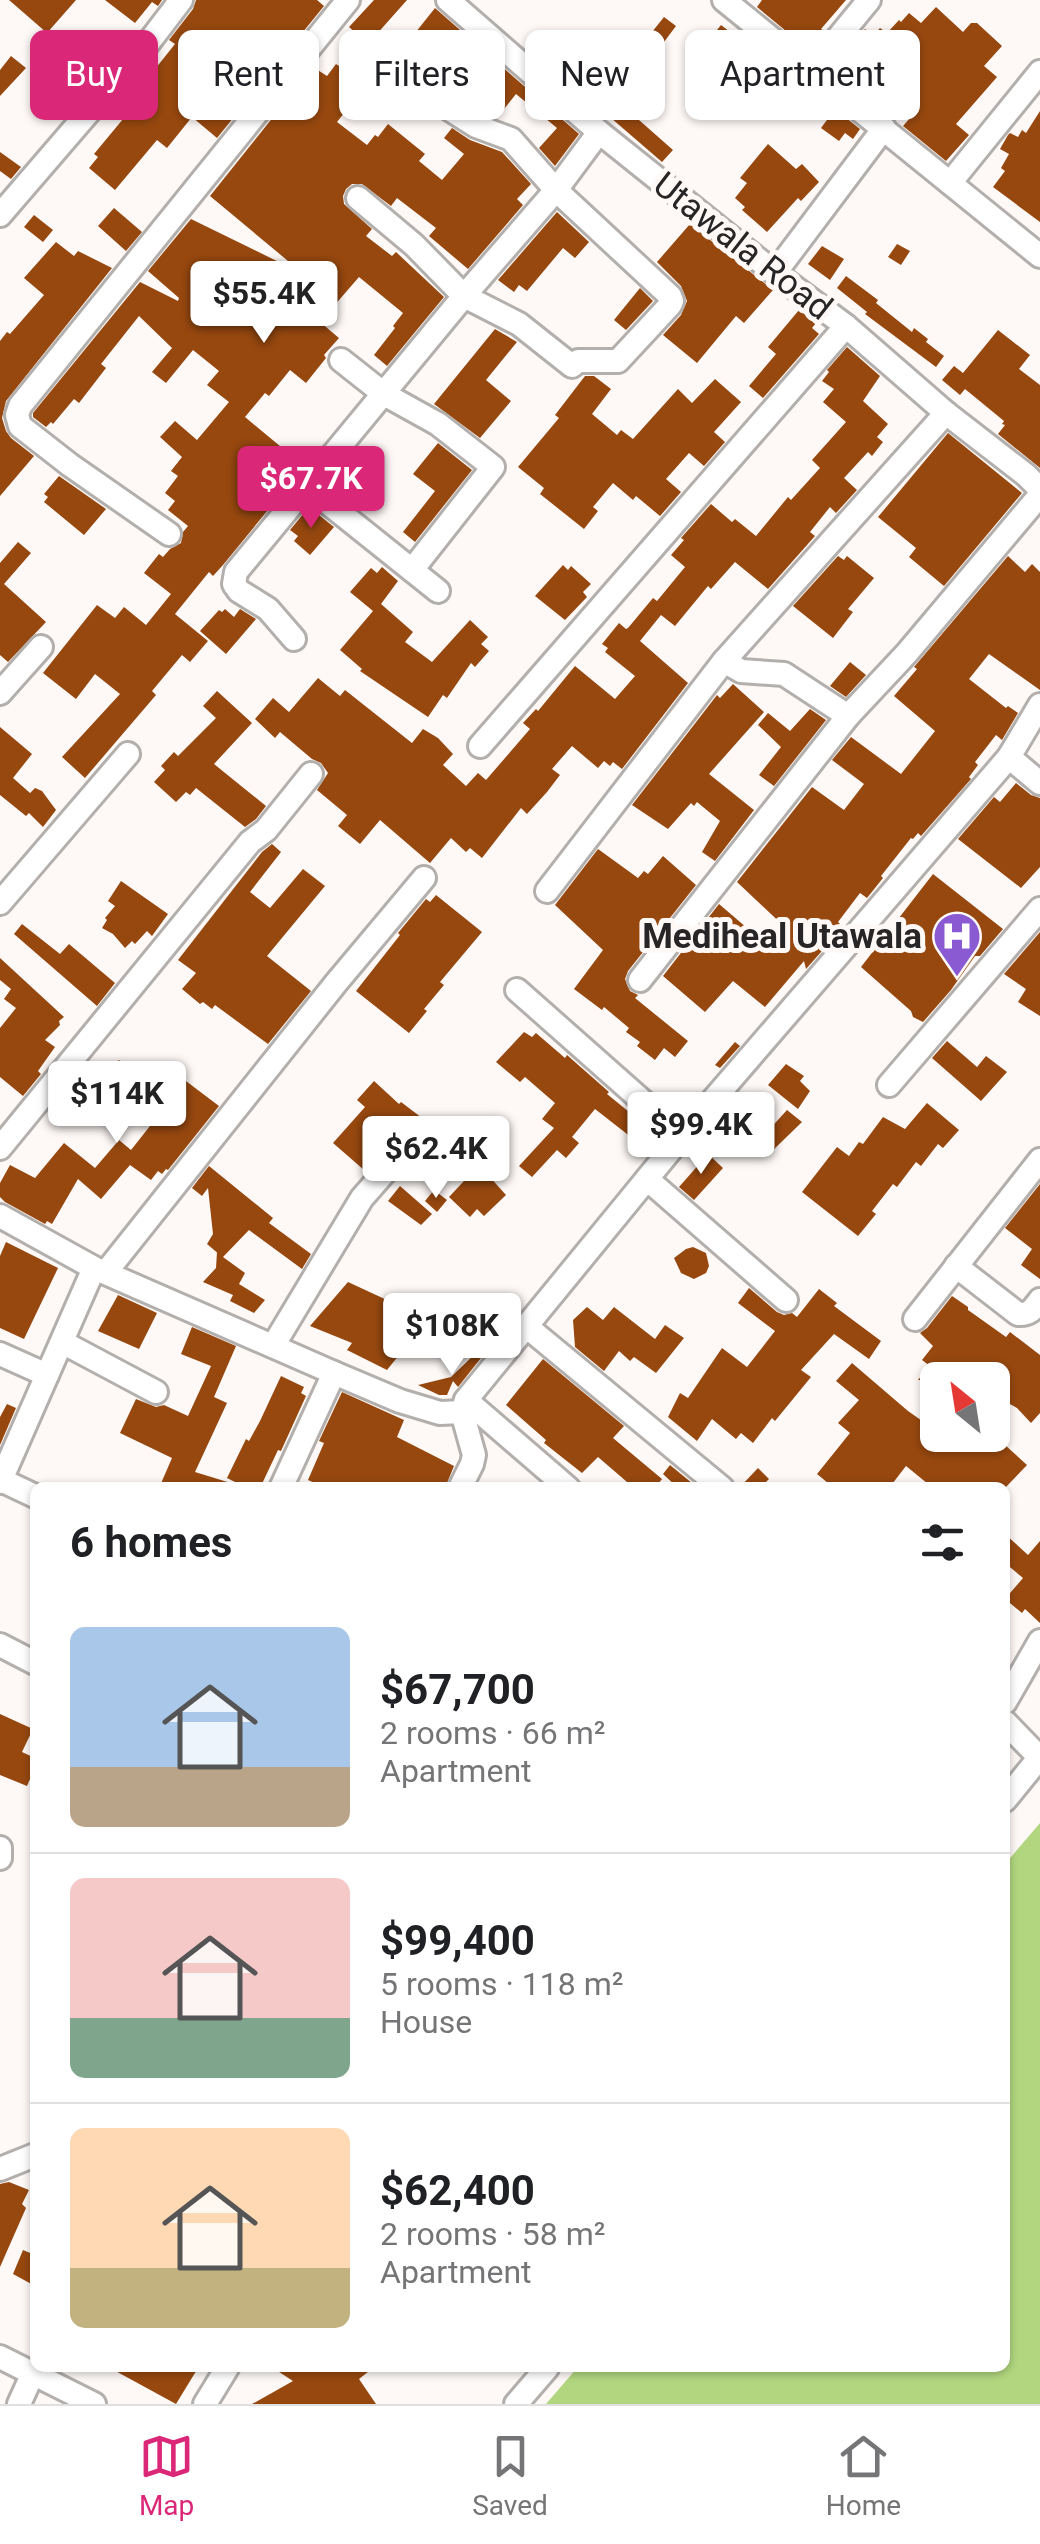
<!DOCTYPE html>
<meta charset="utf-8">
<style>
body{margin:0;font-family:Roboto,sans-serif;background:#f6f6f6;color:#202124;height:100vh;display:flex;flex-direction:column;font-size:38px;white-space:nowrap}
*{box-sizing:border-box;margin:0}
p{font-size:32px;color:#757577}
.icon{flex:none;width:55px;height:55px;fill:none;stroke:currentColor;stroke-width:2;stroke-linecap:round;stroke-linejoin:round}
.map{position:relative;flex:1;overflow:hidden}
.sheet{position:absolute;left:30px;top:1482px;width:980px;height:890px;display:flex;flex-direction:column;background:#fff;border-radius:15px;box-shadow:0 2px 8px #0004}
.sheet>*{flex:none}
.hud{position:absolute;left:30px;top:30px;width:980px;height:90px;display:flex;gap:20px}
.needle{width:65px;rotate:330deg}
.buttons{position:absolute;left:920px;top:1362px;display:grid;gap:20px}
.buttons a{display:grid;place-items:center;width:90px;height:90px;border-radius:15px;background:#fff;box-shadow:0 2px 8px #0004;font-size:50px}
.price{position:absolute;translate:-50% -85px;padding:0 22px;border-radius:10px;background:#fff;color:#222;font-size:32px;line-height:65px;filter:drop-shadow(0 2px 5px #0008)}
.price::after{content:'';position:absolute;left:50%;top:60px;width:30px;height:22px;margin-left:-15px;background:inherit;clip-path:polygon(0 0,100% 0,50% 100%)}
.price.selected{background:#db2777;color:#fff}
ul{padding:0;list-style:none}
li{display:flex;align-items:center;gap:30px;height:250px;padding:0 40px}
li+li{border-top:2px solid #e0e0e0}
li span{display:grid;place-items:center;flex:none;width:280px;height:200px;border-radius:15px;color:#555}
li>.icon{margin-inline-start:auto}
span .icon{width:120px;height:120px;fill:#fffc;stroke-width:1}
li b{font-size:42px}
h2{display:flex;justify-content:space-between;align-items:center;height:120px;padding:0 40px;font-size:42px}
.chip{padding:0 35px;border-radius:15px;background:#fff;box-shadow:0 2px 8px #0004;font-size:35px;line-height:90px}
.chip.selected{background:#db2777;color:#fff}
.tab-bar{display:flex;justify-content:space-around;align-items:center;height:140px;border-top:2px solid #e0e0e0;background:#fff;font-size:28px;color:#757577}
.tab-bar a{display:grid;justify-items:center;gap:5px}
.tab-bar .selected{color:#db2777}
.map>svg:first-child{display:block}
</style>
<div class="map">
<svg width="1040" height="2404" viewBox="0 0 1040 2404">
<rect width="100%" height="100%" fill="#fef9f7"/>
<!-- green -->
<polygon fill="#b1d67f" points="1040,1823 1040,2404 546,2404 577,2368 1005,2368 1005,1864"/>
<!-- building -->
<g fill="#97480f">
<polygon points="9,0 76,0 47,33"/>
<polygon points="105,0 162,0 158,6 152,2 135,23"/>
<polygon points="196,0 317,0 324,6 217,138 192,117 167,148 157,140 115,190 89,168 98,157 94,154 128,113 123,109 175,44 169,40 193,9"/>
<polygon points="374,0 407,0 368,44 349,27"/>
<polygon points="762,0 846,0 821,29 824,31 809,50 757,7"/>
<polygon points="936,7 963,32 971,23 977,23 1002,46 984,66 997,77 956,124 969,135 946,161 903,126 910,118 905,113 910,107 844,57 865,29 874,35 880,28 887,33 899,20 901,22 909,13 921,23"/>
<polygon points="435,8 579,134 555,166 539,148 557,128 516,94 497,118 483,112 449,92 426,73 408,89 388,67"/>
<polygon points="664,17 676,26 664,42 652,32"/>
<polygon points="721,25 734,35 738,30 756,45 751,42 726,73 729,75 724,81 730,86 719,101 693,80 710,57 701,50"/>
<polygon points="583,30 605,48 576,81 574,90 555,73 565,59 561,55"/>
<polygon points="11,56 26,68 0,96 0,70"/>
<polygon points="336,64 364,82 364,88 337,122 367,145 375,135 378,137 388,124 425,154 419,161 442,180 464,154 444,138 452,128 470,140 502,152 531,184 517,199 523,205 468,269 429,236 436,228 397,198 391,206 362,184 352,184 346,189 343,196 344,204 372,229 366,236 392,256 396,252 444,297 387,366 374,355 395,328 393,326 403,313 359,277 320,322 339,338 324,355 326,358 306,383 290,370 269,396 265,393 245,417 304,466 223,565 213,576 209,572 175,614 208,641 190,662 182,655 152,691 156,695 85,778 62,757 120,694 95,674 76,699 43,673 97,605 115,618 124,607 146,625 171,594 144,573 159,554 163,557 170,549 181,543 183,532 188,526 168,510 175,501 165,493 178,476 171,471 182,457 160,437 175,421 197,440 229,402 207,385 219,371 193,350 166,383 152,372 172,348 139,316 101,364 106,368 79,403 74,399 53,424 51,422 46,427 33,417 33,413 140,282 178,301 179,298 148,271 191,219 285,265 288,261 210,196 313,67 327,76"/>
<polygon points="622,105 673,150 662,162 611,118"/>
<polygon points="835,109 860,129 853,139 845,133 839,141 821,128"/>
<polygon points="1040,111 1040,222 993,187 1005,171 1001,168 1009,154 1000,149 1008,135 1010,133 1018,137 1022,130 1026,133"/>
<polygon points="768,144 796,169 802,164 819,182 801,201 798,198 767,232 742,210 745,207 735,198 747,183 740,178"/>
<polygon points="0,152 21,167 11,179 0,171"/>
<polygon points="114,208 142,232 126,251 98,226"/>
<polygon points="557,212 589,242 575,258 563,248 527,291 519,285 514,292 498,280"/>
<polygon points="34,215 53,230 43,242 24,227"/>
<polygon points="690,224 773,290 744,323 736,316 697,363 663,335 681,315 687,301 681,286 657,262"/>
<polygon points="56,242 74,256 78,251 112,268 6,401 2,418 6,431 11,438 34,456 0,496 0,341 7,332 10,334 44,295 24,278"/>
<polygon points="897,244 910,251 901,265 888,257"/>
<polygon points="822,246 844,259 830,280 808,264"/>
<polygon points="846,276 878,300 876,303 912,332 914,328 928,339 926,342 944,356 936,367 865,314 867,312 837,288"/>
<polygon points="640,288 653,301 626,330 614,320"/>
<polygon points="799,310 816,323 812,328 819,334 763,398 749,386 776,354 768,347"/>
<polygon points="495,329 517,342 486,380 511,401 480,438 434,404"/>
<polygon points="998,330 1030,355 1019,369 1040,385 1040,468 998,434 1005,425 1002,424 1004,421 965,389 960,395 942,380 954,366 963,373"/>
<polygon points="847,347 880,376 863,401 888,424 877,437 883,442 872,456 868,452 844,478 857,490 836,513 830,507 810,532 815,536 768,589 735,562 711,589 708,586 675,626 661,615 640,641 688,683 622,769 613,762 610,766 604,761 598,768 572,746 552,769 560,775 547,792 527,814 521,808 482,858 470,848 466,852 451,838 430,863 380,820 360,844 338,826 347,815 317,790 328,773 321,763 312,759 280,732 275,738 255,719 273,698 289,712 318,678 340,696 345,690 412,743 423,729 438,738 453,754 443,765 466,786 478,773 486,780 530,729 523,723 536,709 538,711 575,666 615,699 635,676 605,652 608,648 602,644 619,623 626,629 628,628 653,598 657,601 685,567 671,555 684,540 681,538 711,504 732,522 735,519 756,536 788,497 791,500 820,468 812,460 846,422 823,402 834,389 822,381 829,372 827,370"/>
<polygon points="585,376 594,376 611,389 592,414 617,435 621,430 633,439 678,389 692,403 715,379 741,402 714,432 725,442 704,466 689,453 666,479 681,492 660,516 636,496 633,500 613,483 593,507 598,511 584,529 540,494 544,488 518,467 559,418 555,415"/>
<polygon points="948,433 1022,493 944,586 909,557 916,548 878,517"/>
<polygon points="438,443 472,470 415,542 403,532 435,491 413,474"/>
<polygon points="59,476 106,509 84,535 44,502 48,497 44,494"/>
<polygon points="309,507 334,527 310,555 294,541 298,536 290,530"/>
<polygon points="18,542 31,553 4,584 46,622 8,662 0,655 0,563"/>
<polygon points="838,556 844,560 847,556 874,578 848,609 853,612 833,638 793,606"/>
<polygon points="1008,556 1025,572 1032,564 1040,572 1040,690 989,654 969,679 1006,708 1008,706 1018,713 1002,740 996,735 975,762 978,765 969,777 971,779 921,836 918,833 913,839 911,838 881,876 883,878 867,898 860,893 838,922 842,926 829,943 806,969 804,961 765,1007 733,981 705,1012 663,976 719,904 774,951 790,932 737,882 812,787 844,810 864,784 832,760 851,737 901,774 935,731 894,696 917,669 914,667"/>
<polygon points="563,565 568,570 571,566 591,584 583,592 587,597 565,620 535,596"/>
<polygon points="382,567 398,581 381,604 413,632 405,642 432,662 470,620 488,637 481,644 489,651 475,667 471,663 447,698 443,695 428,717 360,671 362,669 340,650 373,611 350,592 371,568 377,573"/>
<polygon points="225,609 234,617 240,609 256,619 226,654 200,631 219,610 222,612"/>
<polygon points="850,662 866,675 846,697 830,686"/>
<polygon points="733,684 764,712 709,774 754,810 715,861 702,852 720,821 697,802 694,806 691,803 668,829 632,805 717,695 720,698"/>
<polygon points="217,691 252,723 214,764 266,806 256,819 245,827 196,788 190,795 186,792 176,802 154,782 165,770 161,766 174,752 178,756 216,718 203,706"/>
<polygon points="810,709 826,720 774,786 759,775 781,747 758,725 768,713 790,731"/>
<polygon points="0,727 32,754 13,778 30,793 35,788 42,791 56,810 43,827 29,813 26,816 0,795"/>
<polygon points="1016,783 1031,795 1040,798 1040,867 1021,888 958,839 994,797 1000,802"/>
<polygon points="272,844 281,852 250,892 270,908 303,869 325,886 267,956 311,991 268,1044 215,1005 212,1009 203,1002 200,1004 182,989 196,973 178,960 262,852"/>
<polygon points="598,849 638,878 644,871 648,874 663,856 696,885 628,971 625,979 630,991 638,995 635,998 688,1041 675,1057 664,1048 655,1060 637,1046 640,1042 626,1032 629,1028 604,1007 602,1010 574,989 603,950 555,905"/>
<polygon points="933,874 1003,929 980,956 975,956 951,990 923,1022 913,1017 911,1011 861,967"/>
<polygon points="121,881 168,914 152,936 147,931 135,944 132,941 125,948 113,934 102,928 107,920 105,918 115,906 108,901"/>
<polygon points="436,895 482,932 440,982 444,985 424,1009 427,1011 409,1033 356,991 400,935 398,933 426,899 430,902"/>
<polygon points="22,924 60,954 69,944 115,983 97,1006 14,934"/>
<polygon points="1040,932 1040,1016 1018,1002 1026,989 1004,974"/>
<polygon points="0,958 64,1017 59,1021 60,1025 45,1040 55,1047 38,1071 41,1074 23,1096 0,1077 0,1028 16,1008 4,999 11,989 0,980"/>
<polygon points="524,1032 532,1037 536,1033 565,1058 567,1055 609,1092 607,1094 661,1138 650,1152 595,1109 572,1137 579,1143 566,1158 557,1150 532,1177 519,1166 554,1128 542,1119 555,1103 525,1077 520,1082 496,1062"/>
<polygon points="947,1041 977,1067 986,1056 1007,1072 981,1101 932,1058"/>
<polygon points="735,1042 740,1046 720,1068 715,1065"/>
<polygon points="119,1060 159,1092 174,1072 219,1106 168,1170 166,1169 162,1174 158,1171 151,1180 130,1165 101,1199 78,1179 52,1224 47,1221 45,1224 5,1202 0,1197 0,1183 10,1165 35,1178 64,1143 95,1168 119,1140 131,1150 150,1126 117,1099 119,1096 113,1091 115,1089 104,1079"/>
<polygon points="786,1064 804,1076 800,1081 810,1091 798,1109 768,1085"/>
<polygon points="374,1081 399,1104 401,1102 426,1121 434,1132 422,1147 411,1133 395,1151 385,1151 364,1170 333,1143 365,1107 357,1100"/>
<polygon points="927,1103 959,1130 943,1148 938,1144 921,1166 916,1162 897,1187 893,1184 872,1211 876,1214 858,1236 802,1192 837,1147 849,1156 859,1142 863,1144 883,1117 905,1129"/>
<polygon points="787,1110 802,1122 769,1154 757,1143"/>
<polygon points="708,1154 723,1168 694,1200 679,1187"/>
<polygon points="479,1165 506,1195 484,1216 477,1209 470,1217 449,1197"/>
<polygon points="209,1166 273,1218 269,1223 311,1254 302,1269 249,1230 223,1257 245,1273 239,1284 265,1300 254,1313 230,1301 233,1295 203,1282 216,1268 217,1252 220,1255 207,1244 213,1234 208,1188 202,1196 192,1188"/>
<polygon points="1040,1184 1040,1279 1021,1265 1032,1249 1005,1228"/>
<polygon points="400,1186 432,1214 421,1225 388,1201"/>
<polygon points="434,1190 447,1200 437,1212 425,1201"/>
<polygon points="6,1242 58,1268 24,1339 0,1328 0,1256"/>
<polygon points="693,1247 706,1253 709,1266 706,1273 694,1279 681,1273 674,1258 686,1249"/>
<polygon points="348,1282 428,1319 387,1370 347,1350 352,1343 310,1326"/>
<polygon points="749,1288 777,1312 784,1315 792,1313 797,1317 819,1289 837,1303 834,1306 881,1341 869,1359 834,1334 801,1370 811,1377 775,1421 772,1418 753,1443 741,1433 736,1439 712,1419 697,1441 668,1417 680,1393 688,1398 722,1348 747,1367 775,1331 738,1303"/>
<polygon points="118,1295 157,1313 139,1349 98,1331"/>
<polygon points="952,1296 968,1307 968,1310 1006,1337 1010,1332 1040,1355 1040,1413 1031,1423 1017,1408 992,1394 992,1380 918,1380 930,1366 922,1360 933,1346 920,1333 927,1328"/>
<polygon points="587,1307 603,1320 614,1307 655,1339 665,1325 684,1338 656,1373 634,1357 630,1361 619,1351 604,1371 575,1347 573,1320"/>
<polygon points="192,1327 236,1346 214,1397 227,1403 195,1472 234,1484 233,1488 159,1488 172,1458 120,1433 136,1399 156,1407 164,1405 188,1416 211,1366 181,1354"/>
<polygon points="476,1353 481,1358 458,1387 453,1381 447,1395 439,1395 418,1385 451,1377"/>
<polygon points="543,1359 624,1426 613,1438 662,1479 655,1488 634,1488 598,1457 582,1473 544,1443 546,1440 506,1405"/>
<polygon points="852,1363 908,1411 938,1432 938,1435 994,1435 1027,1465 1005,1488 933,1488 906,1466 889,1488 834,1488 817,1474 850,1433 838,1423 859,1400 836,1381"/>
<polygon points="281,1376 304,1387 301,1393 306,1396 281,1451 278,1450 260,1488 247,1488 227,1478 246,1439 249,1441 260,1421"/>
<polygon points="342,1392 404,1420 397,1437 454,1466 445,1488 326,1488 308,1480 324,1443 319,1441"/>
<polygon points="7,1404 16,1408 0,1445 0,1417"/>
<polygon points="670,1465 698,1488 678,1488 663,1474"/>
<polygon points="758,1468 769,1479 760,1488 739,1488"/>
<polygon points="1005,1534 1028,1555 1040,1541 1040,1623 1025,1609 1022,1613 1005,1599 1023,1578 1005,1563"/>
<polygon points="0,1714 33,1729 22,1752 35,1758 35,1768 27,1786 0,1775"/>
<polygon points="9,2182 29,2190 22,2204 26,2208 0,2267 0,2184"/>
<polygon points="23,2250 35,2255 35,2286 13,2274"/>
<polygon points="110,2368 198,2368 176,2404"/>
<polygon points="273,2368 373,2368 359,2379 376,2404 252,2404 293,2381"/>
</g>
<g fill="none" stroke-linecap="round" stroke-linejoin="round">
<!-- minor casing -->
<g stroke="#b3afad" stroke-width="28">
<g id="minor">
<polyline points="448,0 599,132 775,273 846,326 946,413 1026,475 1040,489"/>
<polyline points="724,0 1040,256"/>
<polyline points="810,72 869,0"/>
<polyline points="950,183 1040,72"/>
<polyline points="358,198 414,245 464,296 519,324 572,366 578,361 618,361 670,305 672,301 670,296 556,190 511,139 476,126 443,105"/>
<polyline points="0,215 149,42 181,0"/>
<polyline points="775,273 884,128"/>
<polyline points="341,360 384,394 438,424 493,467 412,570"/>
<polyline points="308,487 438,591"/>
<polyline points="169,534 70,465 20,426 17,415 20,406 348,0"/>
<polyline points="294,639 268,609 239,591 234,584 236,572 464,296 556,190 599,132"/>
<polyline points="724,661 741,671 784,674 848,716"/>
<polyline points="0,693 41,647"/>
<polyline points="1040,705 1009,757 1040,783"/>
<polyline points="480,746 846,326"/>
<polyline points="547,891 724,661 946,413"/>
<polyline points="0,903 128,754"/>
<polyline points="640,980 848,716 907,653 1040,495"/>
<polyline points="517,990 682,1136"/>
<polyline points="889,1085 1040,909"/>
<polyline points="0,1148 250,842 266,830 311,774"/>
<polyline points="647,1179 786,1300"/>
<polyline points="0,1216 94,1268 334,1373 400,1401 440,1413 462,1412 466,1400 682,1136 1009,757"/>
<path d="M956,1266l62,48c12,1 15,-5 22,-14"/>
<polyline points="106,1272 336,983 424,878"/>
<polyline points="915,1319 1040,1160"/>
<polyline points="526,1326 722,1488"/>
<polyline points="62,1342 156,1392"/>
<polyline points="273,1346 362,1198 391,1165"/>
<polyline points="0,1354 47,1375"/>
<polyline points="466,1400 568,1488"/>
<polyline points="1,1480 35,1496"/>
<polyline points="0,1482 94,1268"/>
<polyline points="281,1488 334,1373"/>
<polyline points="460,1488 472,1464 474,1455 462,1412"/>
<polyline points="0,1645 35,1663"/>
<polyline points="1005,1702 1040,1641"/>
<polyline points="1005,1722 1040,1758"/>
<polyline points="1005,1800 1040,1757"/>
<polyline points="0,1848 0,1858"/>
<polyline points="0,2169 35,2155"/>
<polyline points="0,2357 94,2404"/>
<polyline points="19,2404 33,2373"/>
<polyline points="205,2404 227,2368"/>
<polyline points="516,2404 547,2368"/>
</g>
</g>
<!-- minor -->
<use href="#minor" stroke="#fff" stroke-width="22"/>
</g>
<!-- icons -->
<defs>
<g id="hospital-pin" transform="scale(2.5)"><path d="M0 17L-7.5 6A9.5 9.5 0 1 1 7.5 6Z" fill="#8a5ad3" stroke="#fef9f7"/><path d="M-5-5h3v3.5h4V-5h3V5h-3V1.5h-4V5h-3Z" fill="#fff"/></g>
</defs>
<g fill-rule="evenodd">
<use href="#hospital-pin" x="957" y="936"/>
</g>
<g text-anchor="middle" stroke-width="10" stroke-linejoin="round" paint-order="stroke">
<!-- street labels -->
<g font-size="35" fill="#272525" stroke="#fef9f7">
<text transform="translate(743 246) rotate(38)" y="12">Utawala Road</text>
</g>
<!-- poi labels -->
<g font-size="35" font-weight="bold" fill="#272525" stroke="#fef9f7" text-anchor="end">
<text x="922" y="948">Mediheal Utawala</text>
</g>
</g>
</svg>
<div class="buttons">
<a><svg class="needle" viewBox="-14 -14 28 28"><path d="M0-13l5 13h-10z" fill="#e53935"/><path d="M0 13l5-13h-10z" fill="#757577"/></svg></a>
</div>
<b class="price" style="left:264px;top:346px">$55.4K</b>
<b class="price selected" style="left:311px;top:531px">$67.7K</b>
<b class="price" style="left:117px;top:1146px">$114K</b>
<b class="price" style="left:701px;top:1177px">$99.4K</b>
<b class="price" style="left:436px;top:1201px">$62.4K</b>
<b class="price" style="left:452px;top:1378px">$108K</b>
<div class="hud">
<a class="chip selected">Buy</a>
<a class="chip">Rent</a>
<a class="chip">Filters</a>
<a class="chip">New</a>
<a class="chip">Apartment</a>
</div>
<section class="sheet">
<h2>6 homes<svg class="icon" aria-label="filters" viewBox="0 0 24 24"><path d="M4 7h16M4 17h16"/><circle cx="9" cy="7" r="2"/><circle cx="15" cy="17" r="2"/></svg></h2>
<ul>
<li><span style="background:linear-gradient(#a9c7e8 70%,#b9a48a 0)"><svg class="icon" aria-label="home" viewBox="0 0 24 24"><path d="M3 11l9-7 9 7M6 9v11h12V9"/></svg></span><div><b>$67,700</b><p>2 rooms · 66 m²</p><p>Apartment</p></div></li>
<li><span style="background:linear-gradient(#f6c9c9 70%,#7fa58c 0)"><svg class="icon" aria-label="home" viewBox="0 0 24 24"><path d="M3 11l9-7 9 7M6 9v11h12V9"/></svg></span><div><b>$99,400</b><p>5 rooms · 118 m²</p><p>House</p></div></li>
<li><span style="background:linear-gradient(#ffd9b3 70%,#c2b280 0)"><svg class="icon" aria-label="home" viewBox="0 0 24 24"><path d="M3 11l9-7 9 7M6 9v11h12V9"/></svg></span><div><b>$62,400</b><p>2 rooms · 58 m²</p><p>Apartment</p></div></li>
</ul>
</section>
</div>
<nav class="tab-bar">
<a class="selected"><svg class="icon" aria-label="map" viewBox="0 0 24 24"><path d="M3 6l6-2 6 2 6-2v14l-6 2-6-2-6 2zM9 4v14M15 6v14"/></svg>Map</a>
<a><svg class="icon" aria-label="saved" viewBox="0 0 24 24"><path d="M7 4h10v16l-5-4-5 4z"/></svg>Saved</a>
<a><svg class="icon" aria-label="home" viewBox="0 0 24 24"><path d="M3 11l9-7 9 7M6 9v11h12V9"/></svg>Home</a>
</nav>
